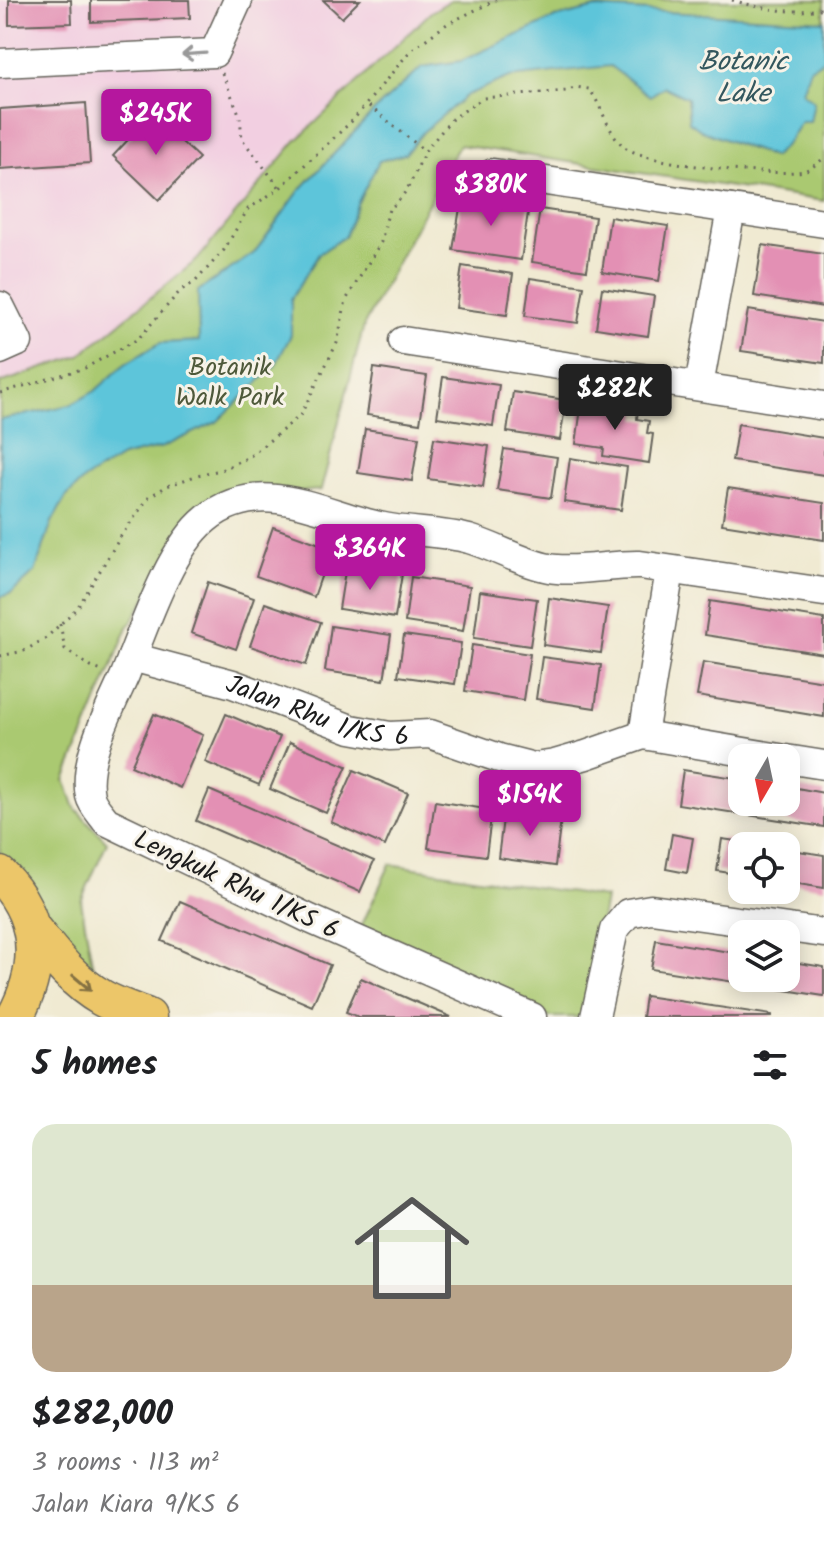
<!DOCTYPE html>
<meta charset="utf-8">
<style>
body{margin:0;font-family:Kalam,sans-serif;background:#f6f6f6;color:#202124;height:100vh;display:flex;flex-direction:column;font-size:30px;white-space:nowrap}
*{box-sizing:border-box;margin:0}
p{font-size:26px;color:#757577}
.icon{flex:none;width:44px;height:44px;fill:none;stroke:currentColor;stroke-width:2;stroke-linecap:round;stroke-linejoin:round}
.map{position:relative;height:1017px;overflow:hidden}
.details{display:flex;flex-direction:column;background:#fff;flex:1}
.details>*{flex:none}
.needle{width:52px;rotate:189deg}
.buttons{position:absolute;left:728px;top:744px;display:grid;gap:16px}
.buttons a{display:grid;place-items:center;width:72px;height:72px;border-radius:16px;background:#fff;box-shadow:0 4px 20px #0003;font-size:40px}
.price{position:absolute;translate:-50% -68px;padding:0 18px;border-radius:8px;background:#b5179e;color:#fff;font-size:26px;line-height:52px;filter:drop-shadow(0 2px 4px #0008)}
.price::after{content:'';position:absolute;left:50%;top:48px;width:24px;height:18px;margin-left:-12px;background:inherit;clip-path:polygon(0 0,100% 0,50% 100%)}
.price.current{background:#222;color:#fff}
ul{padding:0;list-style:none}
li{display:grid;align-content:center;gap:16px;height:424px;padding:0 32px}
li+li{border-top:2px solid #e0e0e0}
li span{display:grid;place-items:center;height:248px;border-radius:24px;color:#555}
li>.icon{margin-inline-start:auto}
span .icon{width:144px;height:144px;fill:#fffc;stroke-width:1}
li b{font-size:34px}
h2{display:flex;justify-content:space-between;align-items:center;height:96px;padding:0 32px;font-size:34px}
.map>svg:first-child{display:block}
</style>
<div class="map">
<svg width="824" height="1017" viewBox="0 0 824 1017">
<rect width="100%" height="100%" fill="#f7f3e8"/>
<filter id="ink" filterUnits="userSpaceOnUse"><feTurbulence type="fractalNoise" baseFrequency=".0125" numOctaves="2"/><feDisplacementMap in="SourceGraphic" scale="16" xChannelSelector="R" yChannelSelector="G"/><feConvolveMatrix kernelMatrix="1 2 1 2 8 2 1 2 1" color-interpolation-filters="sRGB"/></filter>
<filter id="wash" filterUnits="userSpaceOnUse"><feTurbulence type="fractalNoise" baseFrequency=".006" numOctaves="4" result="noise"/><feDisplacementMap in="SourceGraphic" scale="32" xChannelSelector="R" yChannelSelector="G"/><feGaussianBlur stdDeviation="1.8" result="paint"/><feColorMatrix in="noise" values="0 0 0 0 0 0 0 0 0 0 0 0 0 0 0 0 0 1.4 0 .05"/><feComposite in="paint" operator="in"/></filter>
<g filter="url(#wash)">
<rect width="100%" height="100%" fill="#f0ead2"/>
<!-- built -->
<polygon fill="#f2cfe1" points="0,0 451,0 431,12 295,142 198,259 79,356 0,383"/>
<!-- green -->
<g fill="#aac971" stroke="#637246" stroke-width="2">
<polygon points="451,0 824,0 824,201 459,145 364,325 321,490 209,499 128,627 65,780 75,808 107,842 81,901 95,980 0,859 0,383 79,356 198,259 295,142 431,12"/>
<polygon points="390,864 605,898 584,1017 547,1017 359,931"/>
</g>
<!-- water -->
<polygon fill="#5dc5da" stroke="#3c707b" stroke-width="2" points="596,8 824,21 824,60 810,68 802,92 814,102 810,122 801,122 787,143 773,157 702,131 689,122 687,98 664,87 650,96 610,66 510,77 467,95 423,132 405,154 379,161 358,202 345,236 319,254 291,299 291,335 275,366 217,422 163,447 122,457 85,479 66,497 52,522 35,572 12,593 0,597 0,420 70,405 95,391 125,364 160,343 199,341 198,291 254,253 300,190 375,110 422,67 461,61 555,18"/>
<g id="blocks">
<!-- building -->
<g fill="#e390b4">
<polygon points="9,0 71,0 72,23 9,25"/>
<polygon points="91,0 189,0 190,18 91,22"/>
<polygon points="323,0 360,0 342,18"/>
<polygon points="86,103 90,163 0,169 0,109"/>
<polygon points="152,114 199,158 159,200 113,156"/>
<polygon points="462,196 529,206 521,260 453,250"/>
<polygon points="540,209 595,217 587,270 532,262"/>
<polygon points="610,217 668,226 659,281 602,272"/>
<polygon points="762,245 824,254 824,307 754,296"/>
<polygon points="462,266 513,274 507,315 456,308"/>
<polygon points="530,278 584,286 578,323 525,316"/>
<polygon points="602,288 654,296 648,336 596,328"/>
<polygon points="748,310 824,322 824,363 741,351"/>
<polygon points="374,368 427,376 420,423 367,415"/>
<polygon points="443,377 499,385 493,426 437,417"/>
<polygon points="513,392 566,400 560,440 507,432"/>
<polygon points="582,401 638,409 637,419 649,421 647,433 653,434 649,463 603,456 604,448 576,444"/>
<polygon points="738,424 824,438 824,475 732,461"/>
<polygon points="365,429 419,437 412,481 358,473"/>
<polygon points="434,438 489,446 483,487 428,479"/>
<polygon points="504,449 557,457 551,498 497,490"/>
<polygon points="570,458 627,467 621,510 564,502"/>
<polygon points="728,488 824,503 824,540 722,524"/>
<polygon points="273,527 331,548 314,597 256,576"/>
<polygon points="346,565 402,574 395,618 339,609"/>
<polygon points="411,577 470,586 463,631 405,622"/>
<polygon points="208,582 254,598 236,649 191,633"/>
<polygon points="480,591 537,599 530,646 474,638"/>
<polygon points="549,598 608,607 601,653 543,645"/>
<polygon points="710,601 824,619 824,654 705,635"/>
<polygon points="265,603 321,622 306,665 250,646"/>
<polygon points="331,626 391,635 384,680 325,671"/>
<polygon points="404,635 461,643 455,684 398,676"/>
<polygon points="472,645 530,654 523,700 465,691"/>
<polygon points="542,657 601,665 595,708 536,699"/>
<polygon points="703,662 824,681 824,717 697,696"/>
<polygon points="154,714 203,735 180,788 131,766"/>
<polygon points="226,714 280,737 259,785 205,762"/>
<polygon points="290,742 347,766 326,813 270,789"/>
<polygon points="354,770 408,793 385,846 331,822"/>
<polygon points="683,770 742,779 742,802 786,802 786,786 824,793 824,827 678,804"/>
<polygon points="209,790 374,861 360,892 196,821"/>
<polygon points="435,801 492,810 486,856 428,848"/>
<polygon points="504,811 561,819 555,866 498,858"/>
<polygon points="672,834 693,838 687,873 666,869"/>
<polygon points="722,839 758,844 742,846 742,875 717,871"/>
<polygon points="786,849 824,855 824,888 786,882"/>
<polygon points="180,901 330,965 312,1006 162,941"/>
<polygon points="656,940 742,954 742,978 786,978 786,961 824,967 824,996 651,969"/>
<polygon points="361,978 416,1002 451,1017 359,1017 346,1012"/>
<polygon points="645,996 772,1015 772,1017 642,1017"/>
</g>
</g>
</g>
<g filter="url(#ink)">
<use href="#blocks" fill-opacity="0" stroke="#66645c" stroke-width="2"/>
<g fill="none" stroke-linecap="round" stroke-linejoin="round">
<!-- minor casing -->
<g stroke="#66645c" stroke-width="31">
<g id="minor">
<polyline points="0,63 214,53 238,0"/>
<polyline points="493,173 824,223"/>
<polyline points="0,306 18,342 0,350"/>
<polyline points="403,341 824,406"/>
<polyline points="699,386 731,209"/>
<path id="s1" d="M132,657l101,27 118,45 39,7 40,-2 69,24 35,9 21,-3 31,-9 57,-20 137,23"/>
<polyline points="643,735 670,570"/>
<polyline points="786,759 824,765"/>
<path d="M532,1017l-222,-98 -204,-98c-5,-7 -14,-16 -16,-25 -8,-36 21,-89 35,-121 18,-45 44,-126 81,-156 53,-44 115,-6 173,7 30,7 60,5 90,13 27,8 53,24 80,29 25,5 64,-4 91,-3l184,27"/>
<polyline points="595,1017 614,930 628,913 651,909 824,933"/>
</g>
</g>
<!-- major casing -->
<g stroke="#66645c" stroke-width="39">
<g id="major">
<path d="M0,875c42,42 42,92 15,142"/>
<path d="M31,927c21,26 41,54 71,71 14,8 31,13 46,19"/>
</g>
</g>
<!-- path -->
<g stroke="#66645c" stroke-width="3" stroke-dasharray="2 6" stroke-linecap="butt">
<path d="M732,0c31,9 60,15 92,8"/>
<polyline points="222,73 240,116 242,139 280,188"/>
<path d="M369,106l56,45 27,-32 31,-21 84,-7 9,-4 13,2c14,17 19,48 39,60 25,16 146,28 175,22 8,-2 15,-8 21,-13"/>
<polyline points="0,393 85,368 138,339 181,290 195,282 224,250 248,209 280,188 353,120 411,50 447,24 496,0"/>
<polyline points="60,624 65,649 91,667 102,671"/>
<path d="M0,656l24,-5 22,-13 32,-31 43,-71 28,-39 18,-11 34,-12 20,-4 28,-13 51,-41 37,-73 9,-43 35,-58 8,-33c19,-13 26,-37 36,-58"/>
</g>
<!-- minor -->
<use href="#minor" stroke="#fff" stroke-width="28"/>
<!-- major -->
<use href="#major" stroke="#ecc669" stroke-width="36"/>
</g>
<!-- one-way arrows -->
<defs><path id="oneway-shaft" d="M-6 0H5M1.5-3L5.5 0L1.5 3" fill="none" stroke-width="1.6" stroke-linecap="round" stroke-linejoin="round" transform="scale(2)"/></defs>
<use stroke="#999" href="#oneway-shaft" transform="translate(194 54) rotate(176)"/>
<use stroke="#847142" href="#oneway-shaft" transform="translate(82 983) rotate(40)"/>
</g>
<g text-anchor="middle" stroke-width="6" stroke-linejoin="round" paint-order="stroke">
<!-- park labels -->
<g font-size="26" fill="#4e593a" stroke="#f7f3e8">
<text x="230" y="375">Botanik<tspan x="230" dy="30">Walk Park</tspan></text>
</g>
<!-- street labels -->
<g font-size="26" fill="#1c1c1c" stroke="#f7f3e8">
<text dy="9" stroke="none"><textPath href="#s1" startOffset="194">Jalan Rhu 1/KS 6</textPath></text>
<text transform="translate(237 884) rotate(25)" y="9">Lengkuk Rhu 1/KS 6</text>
</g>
<!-- water labels -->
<g font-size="28" font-style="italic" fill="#33575e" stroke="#f7f3e8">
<text x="743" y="70">Botanic<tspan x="743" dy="32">Lake</tspan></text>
</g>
</g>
</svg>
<div class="buttons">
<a><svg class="needle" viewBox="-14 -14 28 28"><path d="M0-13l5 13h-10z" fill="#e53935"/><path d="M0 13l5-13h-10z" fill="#757577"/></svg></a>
<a><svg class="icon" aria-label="locate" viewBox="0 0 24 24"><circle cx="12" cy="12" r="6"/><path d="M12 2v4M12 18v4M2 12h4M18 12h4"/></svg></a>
<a><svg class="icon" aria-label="layers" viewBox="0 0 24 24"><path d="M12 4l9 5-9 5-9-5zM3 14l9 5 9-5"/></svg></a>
</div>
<b class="price" style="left:156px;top:157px">$245K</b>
<b class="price" style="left:491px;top:228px">$380K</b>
<b class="price current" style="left:615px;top:432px">$282K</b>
<b class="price" style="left:370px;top:592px">$364K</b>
<b class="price" style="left:530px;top:838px">$154K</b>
</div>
<section class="details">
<h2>5 homes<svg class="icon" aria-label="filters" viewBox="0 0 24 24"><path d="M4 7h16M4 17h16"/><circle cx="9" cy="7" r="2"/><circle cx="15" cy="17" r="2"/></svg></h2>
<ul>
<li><span style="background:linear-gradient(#dfe7d0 65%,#b9a48a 0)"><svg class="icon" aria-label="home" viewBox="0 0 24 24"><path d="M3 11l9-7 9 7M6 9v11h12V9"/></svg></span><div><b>$282,000</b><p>3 rooms · 113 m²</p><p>Jalan Kiara 9/KS 6</p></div></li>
</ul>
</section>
